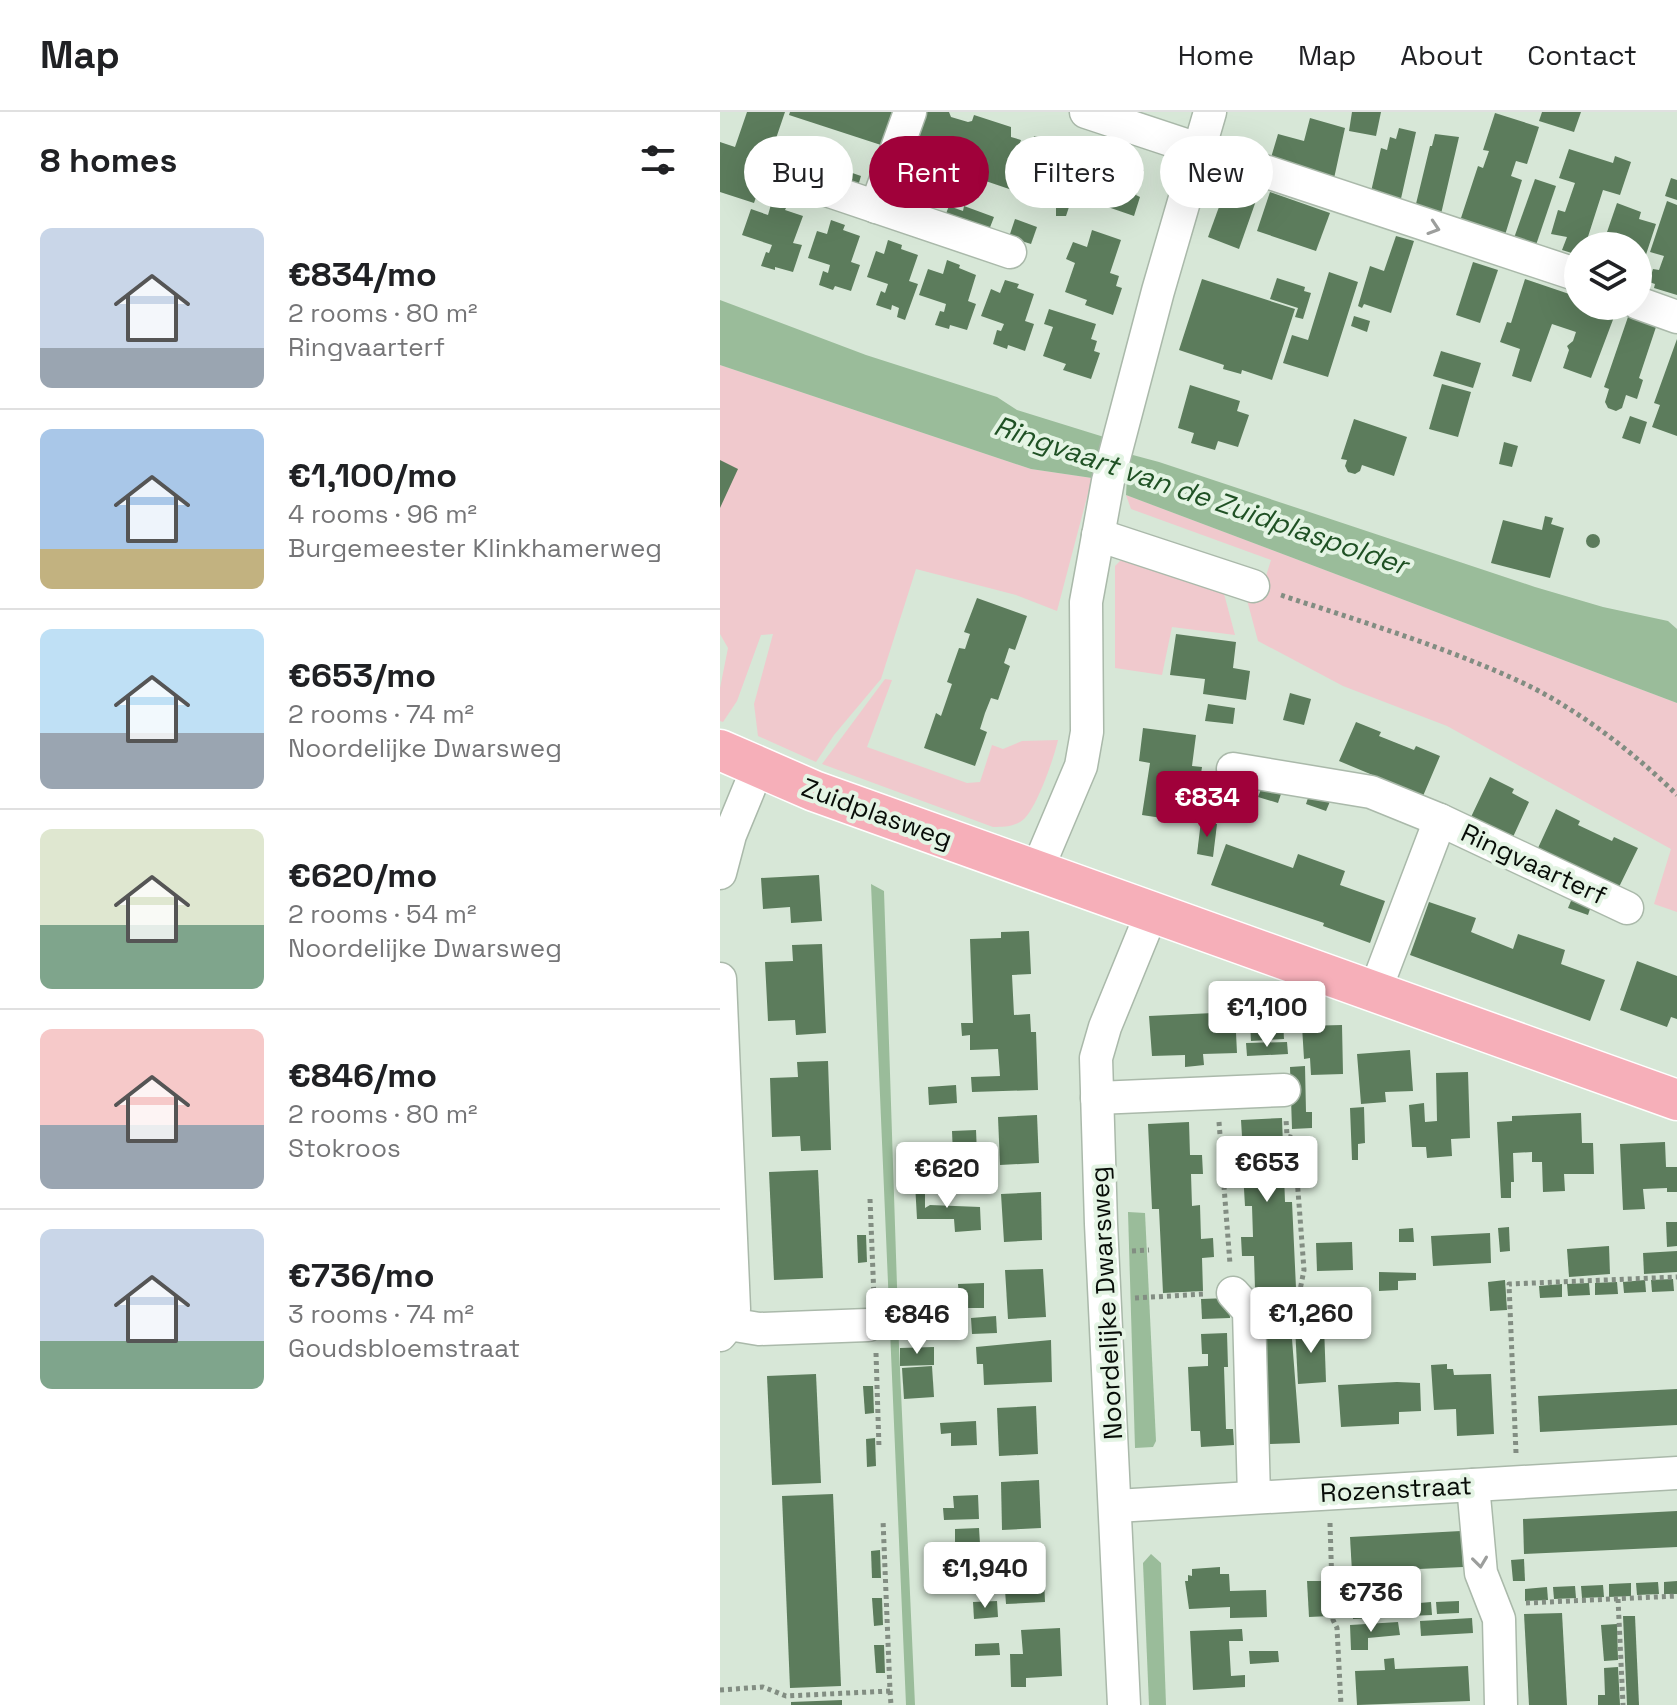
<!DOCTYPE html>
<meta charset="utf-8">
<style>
body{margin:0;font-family:"Space Grotesk",sans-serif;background:#f6f6f6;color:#202124;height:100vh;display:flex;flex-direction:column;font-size:30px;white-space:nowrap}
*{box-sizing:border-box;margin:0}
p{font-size:26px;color:#757577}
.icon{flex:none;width:44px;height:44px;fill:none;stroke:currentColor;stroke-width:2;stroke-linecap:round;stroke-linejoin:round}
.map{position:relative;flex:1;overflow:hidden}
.panel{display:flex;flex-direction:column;background:#fff;width:720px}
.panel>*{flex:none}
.hud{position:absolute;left:24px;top:24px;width:760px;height:72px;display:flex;gap:16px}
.fabs{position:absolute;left:844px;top:120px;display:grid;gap:16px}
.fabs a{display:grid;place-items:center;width:88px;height:88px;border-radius:50%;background:#fff;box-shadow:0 8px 32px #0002;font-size:40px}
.price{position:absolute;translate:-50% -68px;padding:0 18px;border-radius:8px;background:#fff;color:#222;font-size:26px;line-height:52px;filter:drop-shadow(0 2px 4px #0008)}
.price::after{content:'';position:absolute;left:50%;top:48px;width:24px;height:18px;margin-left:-12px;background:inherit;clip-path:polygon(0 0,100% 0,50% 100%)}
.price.active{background:#a0013a;color:#fff}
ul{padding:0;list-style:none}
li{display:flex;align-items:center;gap:24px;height:200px;padding:0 40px}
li+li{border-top:2px solid #e0e0e0}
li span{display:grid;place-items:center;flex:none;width:224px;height:160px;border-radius:12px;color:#555}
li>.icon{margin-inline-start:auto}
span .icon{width:96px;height:96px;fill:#fffc;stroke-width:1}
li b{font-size:34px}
h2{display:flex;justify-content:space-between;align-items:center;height:96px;padding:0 40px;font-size:34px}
.chip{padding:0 28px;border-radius:36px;background:#fff;box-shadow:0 8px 32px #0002;font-size:28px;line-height:72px}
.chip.active{background:#a0013a;color:#fff}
header{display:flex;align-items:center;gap:48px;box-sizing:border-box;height:112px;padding:0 40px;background:#fff;border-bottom:2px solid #e0e0e0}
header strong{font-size:38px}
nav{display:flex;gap:44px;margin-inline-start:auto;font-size:28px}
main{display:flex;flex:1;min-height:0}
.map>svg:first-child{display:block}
</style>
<header>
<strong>Map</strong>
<nav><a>Home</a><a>Map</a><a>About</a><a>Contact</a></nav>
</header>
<main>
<section class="panel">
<h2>8 homes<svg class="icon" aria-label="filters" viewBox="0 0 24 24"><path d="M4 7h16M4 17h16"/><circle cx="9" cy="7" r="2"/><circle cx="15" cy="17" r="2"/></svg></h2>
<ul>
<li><span style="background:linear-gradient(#c9d6e8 75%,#9aa5b1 0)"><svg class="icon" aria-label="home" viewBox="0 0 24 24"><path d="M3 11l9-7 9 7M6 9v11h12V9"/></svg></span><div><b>€834/mo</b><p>2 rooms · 80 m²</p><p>Ringvaarterf</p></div></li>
<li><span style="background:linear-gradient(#a9c7e8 75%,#c2b280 0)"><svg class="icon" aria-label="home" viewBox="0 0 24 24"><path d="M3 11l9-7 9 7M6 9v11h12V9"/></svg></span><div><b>€1,100/mo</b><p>4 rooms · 96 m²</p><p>Burgemeester Klinkhamerweg</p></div></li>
<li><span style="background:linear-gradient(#bfe0f5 65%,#9aa5b1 0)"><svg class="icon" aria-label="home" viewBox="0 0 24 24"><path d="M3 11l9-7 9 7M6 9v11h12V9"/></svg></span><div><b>€653/mo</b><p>2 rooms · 74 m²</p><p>Noordelijke Dwarsweg</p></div></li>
<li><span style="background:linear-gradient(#dfe7d0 60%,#7fa58c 0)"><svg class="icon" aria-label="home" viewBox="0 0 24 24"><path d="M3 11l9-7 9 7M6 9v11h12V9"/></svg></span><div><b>€620/mo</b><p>2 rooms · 54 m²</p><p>Noordelijke Dwarsweg</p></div></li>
<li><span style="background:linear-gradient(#f6c9c9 60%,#9aa5b1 0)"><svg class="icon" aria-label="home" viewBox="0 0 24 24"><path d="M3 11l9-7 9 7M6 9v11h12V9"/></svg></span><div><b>€846/mo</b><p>2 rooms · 80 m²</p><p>Stokroos</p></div></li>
<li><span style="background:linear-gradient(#c9d6e8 70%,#7fa58c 0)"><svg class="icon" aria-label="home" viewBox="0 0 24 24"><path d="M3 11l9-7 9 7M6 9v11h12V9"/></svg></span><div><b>€736/mo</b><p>3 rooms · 74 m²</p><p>Goudsbloemstraat</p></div></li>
</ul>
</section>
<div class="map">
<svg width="957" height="1593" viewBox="0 0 957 1593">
<rect width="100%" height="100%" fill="#d7e7d7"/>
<!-- green -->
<g fill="#f0c9cd">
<polygon points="0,253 311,357 372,366 337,499 296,483 196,457 161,567 114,623 96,650 38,624 34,592 53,522 41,523 17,589 3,610 0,609 0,576 8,536 0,522"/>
<polygon points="406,383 957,591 957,800 934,792 951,737 727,614 623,574 538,529 527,488 541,480 551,448 411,397"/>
<polygon points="404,445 503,478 515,523 452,515 442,563 395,556 395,454"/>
<path d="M165,567l7,1 -25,67 100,36 13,-1 12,-37 11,4 19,-8 36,-1c-4,18 -21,67 -34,79 -9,8 -20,8 -31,8l-171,-63z"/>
</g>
<!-- water -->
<g fill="#9abc9a">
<polygon points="0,188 146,243 277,285 297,298 384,325 383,335 439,350 815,475 883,495 948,509 957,517 957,591 406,383 407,365 376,357 372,366 311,357 0,253"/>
<polygon points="151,772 164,779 179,1235 195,1593 186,1593"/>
<polygon points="408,1100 425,1101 436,1329 433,1335 415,1336"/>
<polygon points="431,1442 441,1451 446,1593 429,1593 423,1451"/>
</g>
<!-- building -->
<g fill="#5c7c5c">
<polygon points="27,0 65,0 34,91 0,80 0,30 15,35"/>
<polygon points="70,0 172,0 161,33 69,3"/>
<polygon points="207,0 229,0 231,5 248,10 252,9 254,3 291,15 291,25 301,28 293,52 303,55 305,47 308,48 314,24 347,32 340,62 358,66 367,39 424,58 416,83 420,85 414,104 353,83 346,104 336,104 336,90 325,87 326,80 321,79 323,71 301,66 298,80 192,44"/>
<polygon points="632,0 661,0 656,24 629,19"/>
<polygon points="822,0 861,0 854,20 819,9"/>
<polygon points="775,1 819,15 807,52 796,49 791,64 802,68 785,123 740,109 758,54 763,56 769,39 763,38"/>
<polygon points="590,6 625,16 613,71 550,49 558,22 584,29"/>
<polygon points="679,16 696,20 680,91 650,84 661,36 667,38 670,25 676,27"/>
<polygon points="715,22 739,25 721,102 695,96 710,34 712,34"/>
<polygon points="849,37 893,51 895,44 911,50 900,83 883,78 865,134 858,134 858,143 842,138 847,125 831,122 838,98 845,100 855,71 839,66"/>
<polygon points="118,56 141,64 138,74 114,66"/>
<polygon points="951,66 957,68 957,88 945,84"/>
<polygon points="815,67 836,74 816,133 794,126"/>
<polygon points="507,73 538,83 519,137 488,125"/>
<polygon points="550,80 610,101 596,139 537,119"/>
<polygon points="52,89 67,94 65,98 83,104 73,131 82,133 73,160 55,155 55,158 41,154 46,140 49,141 52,133 22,123 31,97 48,103"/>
<polygon points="947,89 957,93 957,183 934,176 935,172 929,170 933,157 939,158 944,144 930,140"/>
<polygon points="897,91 921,100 919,107 936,112 919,164 918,134 889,134 892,126 886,123"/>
<polygon points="229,94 243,99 244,94 274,105 269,118 225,104"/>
<polygon points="295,107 317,115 311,132 289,125"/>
<polygon points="111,108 125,113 123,118 140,124 131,150 140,153 131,179 115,174 113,178 99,173 103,159 108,161 110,153 88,146 97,119 107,122"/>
<polygon points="372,118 401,128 390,161 399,164 396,174 402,176 393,203 365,193 367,188 345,180 355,151 346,147 353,130 367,135"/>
<polygon points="676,124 694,129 671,201 644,192 642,196 638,194 650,154 664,159"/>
<polygon points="168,128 182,133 181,137 198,143 189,169 198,172 185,208 177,205 179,196 172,193 171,198 156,193 161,179 165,181 168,172 147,165 156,139 164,142"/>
<polygon points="227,148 240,153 239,156 256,163 248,189 256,192 247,218 230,213 229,217 215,213 220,199 224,200 226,192 199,183 208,157 223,162"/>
<polygon points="753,150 778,158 760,211 736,203"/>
<polygon points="609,160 638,170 608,265 563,251 572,223 588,228"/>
<polygon points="557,166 585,175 584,179 591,181 583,207 575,205 578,196 550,187"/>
<polygon points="482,167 575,197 552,268 522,258 521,262 503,257 504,253 459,238"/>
<polygon points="805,167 858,185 858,194 887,194 897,197 871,266 843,256 849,238 847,234 853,229 856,220 832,212 811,270 792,264 800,237 780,230 787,210 791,211"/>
<polygon points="285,168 299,172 297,176 314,182 305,209 314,212 305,239 288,233 287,237 273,232 277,218 281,219 284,212 261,204 271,177 280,181"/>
<polygon points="329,197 376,212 371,227 377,229 374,239 380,241 371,267 343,258 346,252 323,244 333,215 324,212"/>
<polygon points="909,202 937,212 919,266 923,268 917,287 906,283 902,296 896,299 888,296 885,290 889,277 884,275"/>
<polygon points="634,204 650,209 647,220 631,214"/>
<polygon points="957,227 957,324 932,315 940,293 934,291"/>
<polygon points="721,239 761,251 753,276 713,264"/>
<polygon points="722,272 751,280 738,325 709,317"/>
<polygon points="470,273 520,289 517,299 529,303 518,335 498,329 495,338 471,331 474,321 458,316"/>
<polygon points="910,304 927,310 920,332 902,326"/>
<polygon points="634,307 687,325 674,364 642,353 640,359 635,362 628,360 625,354 627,348 621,347"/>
<polygon points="784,330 798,334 792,355 779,352"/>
<polygon points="0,348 18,357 0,396"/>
<polygon points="825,404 833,406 831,412 844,416 830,466 771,451 783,408 822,418"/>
<circle cx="873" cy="429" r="7"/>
<polygon points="257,486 307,504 295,538 289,536 284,551 290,554 278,588 271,586 265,601 260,617 267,620 255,654 204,636 216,601 221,604 232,572 227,570 239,536 245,537 250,522 244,520"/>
<polygon points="456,522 516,530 513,556 530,559 526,588 483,582 485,567 450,563"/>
<polygon points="570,581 591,587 584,613 563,608"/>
<polygon points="488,592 515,596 513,612 485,609"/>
<polygon points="636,610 661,620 659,624 694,638 696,634 720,644 703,684 619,649"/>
<polygon points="423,616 476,623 472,654 482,655 477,689 459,687 455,708 422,703 430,651 419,649"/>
<polygon points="770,665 794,677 792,681 809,690 793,725 751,705"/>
<polygon points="543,672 562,679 558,691 538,685"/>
<polygon points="590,680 611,687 606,699 586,692"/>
<polygon points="836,697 860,709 858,713 892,729 894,725 918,736 899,775 818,736"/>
<polygon points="481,709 497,712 493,745 477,742"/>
<polygon points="506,732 573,756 578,742 625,759 620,773 665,789 650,831 603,814 604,811 491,773"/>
<polygon points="99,763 102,809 71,811 70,795 43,797 41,766"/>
<polygon points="853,784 872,791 868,803 848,796"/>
<polygon points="709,790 756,806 751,820 793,837 798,822 845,838 841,852 885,868 870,909 690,843"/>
<polygon points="309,819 311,862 292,863 294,903 310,902 311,920 316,920 318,978 252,980 251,965 280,964 278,937 250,938 250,923 242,924 241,911 253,911 250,827 281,826 281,820"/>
<polygon points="102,832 106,921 76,923 75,908 48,909 45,850 73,849 72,833"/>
<polygon points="917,849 957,864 957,907 951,905 947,915 900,898"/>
<polygon points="562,890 564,927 531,929 529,892"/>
<polygon points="515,900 517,941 483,942 484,953 475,954 465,955 465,943 432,944 429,904"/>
<polygon points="622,913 623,962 591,963 590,946 584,947 582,914"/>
<polygon points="567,930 568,942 527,944 526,931"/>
<polygon points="690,938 693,979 665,980 666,990 641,992 637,942"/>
<polygon points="108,949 111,1038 81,1039 80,1024 52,1025 50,966 78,965 77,950"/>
<polygon points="585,954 586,1000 592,1000 592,1016 572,1017 570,955"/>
<polygon points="748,960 750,1026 731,1027 732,1044 707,1046 706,1035 692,1035 689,993 704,991 705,1010 717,1009 716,961"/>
<polygon points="236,973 237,991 209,993 208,975"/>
<polygon points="644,995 645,1031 638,1032 638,1048 632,1048 630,996"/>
<polygon points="861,1001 862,1031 873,1031 874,1062 844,1062 845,1079 823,1080 822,1050 812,1050 812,1040 793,1041 794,1070 791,1070 791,1086 781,1086 777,1010 792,1009 792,1004"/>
<polygon points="317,1003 319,1051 280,1053 278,1005"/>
<polygon points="562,1006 565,1090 572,1090 576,1176 535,1177 534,1144 522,1144 521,1125 533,1125 532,1094 525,1094 523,1060 512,1061 511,1042 523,1041 521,1008"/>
<polygon points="469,1010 470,1043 482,1043 483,1062 471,1062 472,1094 480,1093 481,1127 493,1126 494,1145 482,1146 483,1179 443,1181 439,1097 432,1097 428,1012"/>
<polygon points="256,1018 257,1042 233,1043 232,1019"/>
<polygon points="945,1030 946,1055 957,1055 957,1080 947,1080 947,1076 923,1077 925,1097 903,1098 900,1032"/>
<polygon points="98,1058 103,1166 54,1168 49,1060"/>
<polygon points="195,1071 224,1071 224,1078 205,1078 205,1096 210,1093 260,1095 261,1118 235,1120 234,1107 197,1107"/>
<polygon points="321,1080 322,1128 284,1130 281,1082"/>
<polygon points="946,1110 957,1110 957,1134 947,1135"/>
<polygon points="789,1115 790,1139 780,1140 778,1116"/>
<polygon points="693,1116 694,1130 679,1130 679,1117"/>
<polygon points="770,1121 771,1151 713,1154 711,1124"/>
<polygon points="137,1123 146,1123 147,1150 138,1151"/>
<polygon points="632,1130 633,1158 597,1159 596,1131"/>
<polygon points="889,1134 890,1162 849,1165 847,1137"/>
<polygon points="957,1139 957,1160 924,1162 923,1141"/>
<polygon points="323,1157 326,1205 288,1207 285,1158"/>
<polygon points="659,1160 696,1161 696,1168 678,1169 678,1178 659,1179"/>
<polygon points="953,1167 954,1179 932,1180 931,1168"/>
<polygon points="785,1168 787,1198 770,1199 768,1170"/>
<polygon points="925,1168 926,1180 904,1181 903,1170"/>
<polygon points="897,1170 898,1182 875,1183 875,1171"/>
<polygon points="264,1171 264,1196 240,1196 238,1172"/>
<polygon points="869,1171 870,1183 848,1184 847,1172"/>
<polygon points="842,1172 842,1185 820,1186 819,1174"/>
<polygon points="573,1182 574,1214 571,1214 580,1331 550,1332 543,1184"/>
<polygon points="207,1185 209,1204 187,1206 188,1223 180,1224 179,1206 187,1206 186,1187"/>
<polygon points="509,1186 510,1206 482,1207 481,1187"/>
<polygon points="276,1204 277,1221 252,1222 251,1206"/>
<polygon points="604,1214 606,1270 578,1272 575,1215"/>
<polygon points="507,1221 508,1255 504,1255 506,1317 513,1317 514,1333 481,1335 480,1319 471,1319 468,1255 488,1254 488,1242 482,1242 481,1222"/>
<polygon points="331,1228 332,1270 264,1273 263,1252 257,1252 256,1235"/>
<polygon points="214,1235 214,1253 180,1254 180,1236"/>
<polygon points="727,1252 727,1257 733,1257 734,1263 771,1262 774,1322 737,1324 736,1297 714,1298 711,1253"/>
<polygon points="212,1254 214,1285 184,1287 182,1256"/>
<polygon points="96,1262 101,1371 52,1373 47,1264"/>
<polygon points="677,1270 700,1271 701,1299 679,1300 679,1312 621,1315 618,1273"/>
<polygon points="143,1274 153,1274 154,1301 145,1302"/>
<polygon points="957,1277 957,1313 820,1320 818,1284"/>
<polygon points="316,1294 318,1342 279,1344 277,1296"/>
<polygon points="256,1309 257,1333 231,1334 231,1321 221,1322 220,1311"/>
<polygon points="155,1326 156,1354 147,1355 146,1327"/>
<polygon points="319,1368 321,1416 282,1418 281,1370"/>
<polygon points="113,1382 121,1574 70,1576 62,1384"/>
<polygon points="258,1383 259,1407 224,1408 223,1396 234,1396 233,1384"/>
<polygon points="957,1399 957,1435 804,1442 803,1407"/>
<polygon points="259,1416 260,1432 235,1433 235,1417"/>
<polygon points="741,1419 743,1455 632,1460 630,1425"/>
<polygon points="160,1438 161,1466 152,1466 151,1439"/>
<polygon points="323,1442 325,1490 286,1492 285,1478 278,1478 278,1468 275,1468 275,1459 285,1458 284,1444"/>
<polygon points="804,1447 805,1469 793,1469 791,1448"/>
<polygon points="500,1455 500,1462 509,1462 510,1479 546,1478 547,1505 510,1506 510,1495 469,1497 465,1469 468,1469 468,1463 472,1464 472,1457"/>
<polygon points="262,1457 263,1481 238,1482 237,1458"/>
<polygon points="587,1469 608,1469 610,1504 589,1505"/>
<polygon points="957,1469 957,1482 944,1482 944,1470"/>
<polygon points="938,1470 939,1482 917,1483 916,1471"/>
<polygon points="911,1471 911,1484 889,1485 889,1472"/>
<polygon points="883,1473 884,1485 862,1486 861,1474"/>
<polygon points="855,1474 856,1486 834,1487 833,1475"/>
<polygon points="827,1475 828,1488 805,1489 805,1477"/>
<polygon points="152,1486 162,1486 163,1513 154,1514"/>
<polygon points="277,1489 278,1505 254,1507 253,1490"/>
<polygon points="739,1489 739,1501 717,1502 716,1490"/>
<polygon points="711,1490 712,1503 689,1504 688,1492"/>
<polygon points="683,1492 684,1504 661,1505 660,1493"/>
<polygon points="654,1494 655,1506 633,1507 632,1495"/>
<polygon points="842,1501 847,1593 809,1593 804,1502"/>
<polygon points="903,1504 915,1504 919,1593 907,1593"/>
<polygon points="752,1506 753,1521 701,1524 700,1509"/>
<polygon points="678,1510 680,1523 648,1526 648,1538 631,1538 630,1513"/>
<polygon points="897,1512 898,1548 884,1549 881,1513"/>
<polygon points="340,1516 342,1564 306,1566 306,1575 291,1575 290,1542 303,1542 301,1518"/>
<polygon points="522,1517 523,1529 509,1529 510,1547 511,1564 525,1563 525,1575 473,1578 470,1519"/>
<polygon points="279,1531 280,1543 255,1544 255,1532"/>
<polygon points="154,1533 164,1533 165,1561 156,1561"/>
<polygon points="529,1539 558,1539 559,1550 530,1552"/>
<polygon points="674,1546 675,1557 748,1554 750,1589 637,1593 635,1559 665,1558 664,1547"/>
<polygon points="898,1555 900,1593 878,1593 878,1583 885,1583 884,1556"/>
<polygon points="122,1588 122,1593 71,1593 71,1590"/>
</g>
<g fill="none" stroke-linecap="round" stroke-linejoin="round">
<!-- minor casing -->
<g stroke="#aab9aa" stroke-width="35">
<g id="minor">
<polyline points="366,0 858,163"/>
<polyline points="71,66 290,140"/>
<polyline points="156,95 190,0"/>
<polyline points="918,191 957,205"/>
<polyline points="378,423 533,474"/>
<polyline points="513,657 651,680 720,708 907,796"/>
<polyline points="317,758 361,654 367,620 366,490 388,369 438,179 490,0"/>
<polyline points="0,761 10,723 38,655"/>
<polyline points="0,867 14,1197 9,1212 0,1223"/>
<polyline points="655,879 720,708"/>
<polyline points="377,986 564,978"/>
<polyline points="513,1181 529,1199 534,1385"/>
<polyline points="9,1212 39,1217 148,1213"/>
<polyline points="753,1373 761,1461 779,1507 781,1593"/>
<polyline points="396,1394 957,1361"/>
<polyline points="404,1593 381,1112 376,946 385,915 432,800"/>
</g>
</g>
<!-- major casing -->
<g stroke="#fff" stroke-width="43">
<polyline id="major" points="0,638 94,679 957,988"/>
</g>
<!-- path -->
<g stroke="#828d82" stroke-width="5" stroke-dasharray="4 4" stroke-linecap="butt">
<path d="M561,483c81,27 165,52 242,88 53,25 113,71 154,112"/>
<polyline points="499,1010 510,1152"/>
<polyline points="150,1087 154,1186"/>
<polyline points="412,1139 429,1138"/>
<polyline points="551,1180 580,1178 584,1158 574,1026 567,1024 566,1007"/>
<polyline points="415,1186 485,1182"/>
<polyline points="156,1241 159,1336"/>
<polyline points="796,1341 789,1172 957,1165"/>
<polyline points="610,1411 613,1508 617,1516 621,1593"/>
<polyline points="898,1487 903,1593"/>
<polyline points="806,1491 957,1484"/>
<polyline points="0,1578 43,1575 66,1584 170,1579 163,1408"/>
<polyline points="170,1579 171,1593"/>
</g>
<!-- minor -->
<use href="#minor" stroke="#fff" stroke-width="32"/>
<!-- major -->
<use href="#major" stroke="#f6afb9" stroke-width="40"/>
</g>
<!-- one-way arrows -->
<defs><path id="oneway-chevron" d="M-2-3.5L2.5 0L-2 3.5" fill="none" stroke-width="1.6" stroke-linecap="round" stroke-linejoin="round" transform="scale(2)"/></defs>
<g stroke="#9c9e9c">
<use href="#oneway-chevron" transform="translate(714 116) rotate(18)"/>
<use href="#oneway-chevron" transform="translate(760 1450) rotate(83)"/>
</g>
<g text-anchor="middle" stroke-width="8" stroke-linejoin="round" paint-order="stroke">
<!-- street labels -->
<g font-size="26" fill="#080d08" stroke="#e4f4e4">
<text transform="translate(157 701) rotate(20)" y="9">Zuidplasweg</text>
<text transform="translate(814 752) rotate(25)" y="9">Ringvaarterf</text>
<text transform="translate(386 1191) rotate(-93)" y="9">Noordelijke Dwarsweg</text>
<text transform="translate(676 1377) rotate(-3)" y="9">Rozenstraat</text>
</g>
<!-- water labels -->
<g font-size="28" font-style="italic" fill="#1f5124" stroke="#e4f4e4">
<text transform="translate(481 383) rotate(19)" y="10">Ringvaart van de Zuidplaspolder</text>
</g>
</g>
</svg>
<div class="fabs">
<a><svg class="icon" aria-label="layers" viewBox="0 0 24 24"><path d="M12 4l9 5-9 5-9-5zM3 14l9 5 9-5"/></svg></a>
</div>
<b class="price active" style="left:487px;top:727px">€834</b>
<b class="price" style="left:547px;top:937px">€1,100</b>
<b class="price" style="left:547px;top:1092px">€653</b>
<b class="price" style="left:227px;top:1098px">€620</b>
<b class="price" style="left:591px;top:1243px">€1,260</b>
<b class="price" style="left:197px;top:1244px">€846</b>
<b class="price" style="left:265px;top:1498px">€1,940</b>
<b class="price" style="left:651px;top:1522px">€736</b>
<div class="hud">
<a class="chip">Buy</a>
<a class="chip active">Rent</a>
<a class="chip">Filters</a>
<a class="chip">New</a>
</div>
</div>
</main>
